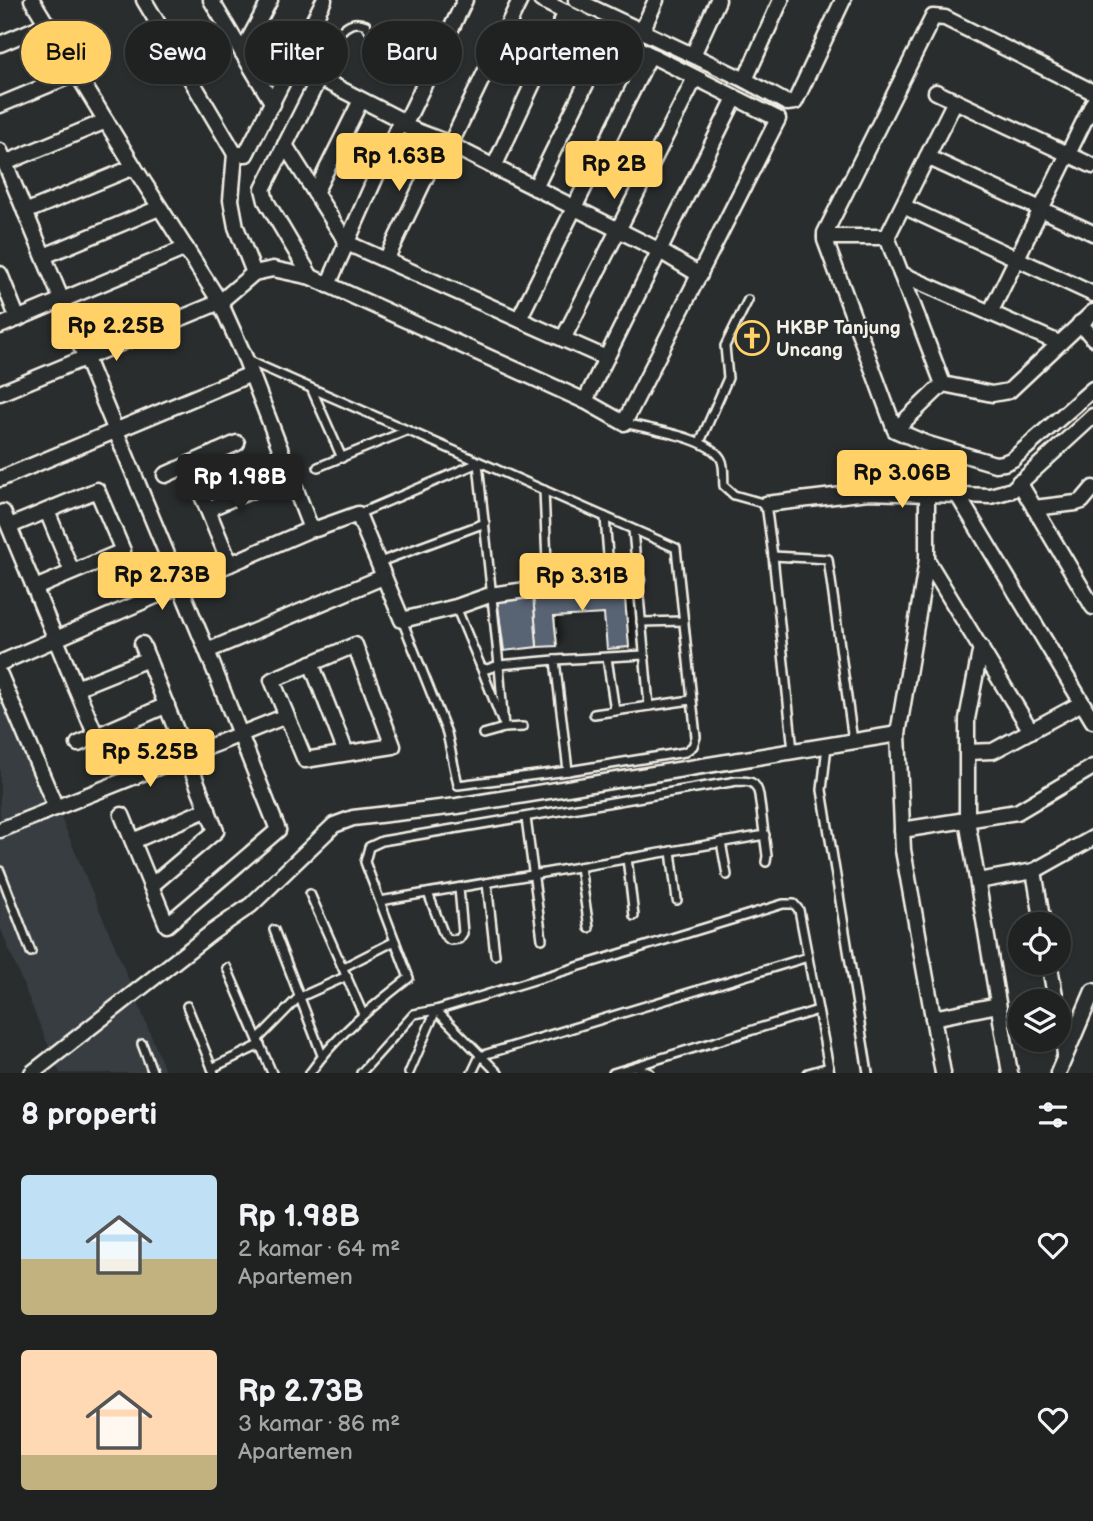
<!DOCTYPE html>
<html lang="id">
<meta charset="utf-8">
<style>
body{margin:0;font-family:"Balsamiq Sans",sans-serif;background:#282a2a;color:#f1f3f6;height:100vh;display:flex;flex-direction:column;font-size:26px;white-space:nowrap}
*{box-sizing:border-box;margin:0}
p{font-size:23px;color:#a2a4a5}
.icon{flex:none;width:38px;height:38px;fill:none;stroke:currentColor;stroke-width:2;stroke-linecap:round;stroke-linejoin:round}
.map{position:relative;height:1073px;overflow:hidden}
.drawer{display:flex;flex-direction:column;background:#202222;flex:1}
.drawer>*{flex:none}
.top-card{position:absolute;left:21px;top:21px;width:700px;height:63px;display:flex;gap:14px}
.fabs{position:absolute;left:1008px;top:912px;display:grid;gap:14px}
.fabs a{display:grid;place-items:center;width:63px;height:63px;border-radius:50%;background:#202222;box-shadow:0 2px 5px #0004,0 0 0 2px #3d3f40;font-size:35px}
.price{position:absolute;translate:-50% -60px;padding:0 16px;border-radius:7px;background:#ffd166;color:#111;font-size:23px;line-height:46px;filter:drop-shadow(0 2px 4px #0008)}
.price::after{content:'';position:absolute;left:50%;top:42px;width:21px;height:16px;margin-left:-10px;background:inherit;clip-path:polygon(0 0,100% 0,50% 100%)}
.price.selected{background:#222;color:#fff}
ul{padding:0;list-style:none}
li{display:flex;align-items:center;gap:21px;height:175px;padding:0 21px}
li span{display:grid;place-items:center;flex:none;width:196px;height:140px;border-radius:7px;color:#555}
li>.icon{margin-inline-start:auto}
span .icon{width:84px;height:84px;fill:#fffc;stroke-width:1}
li b{font-size:30px}
h2{display:flex;justify-content:space-between;align-items:center;height:84px;padding:0 21px;font-size:30px}
.chip{padding:0 24px;border-radius:32px;background:#202222;box-shadow:0 2px 5px #0004,0 0 0 2px #3d3f40;font-size:24px;line-height:63px}
.chip.selected{background:#ffd166;color:#111}
.map>svg:first-child{display:block}
</style>
<div class="map">
<svg width="1093" height="1073" viewBox="0 0 1093 1073">
<defs>
<filter id="shadow"><feDropShadow dx="3.5" dy="-3.5" stdDeviation="3.5" flood-color="#0009"/></filter>
</defs>
<rect width="100%" height="100%" fill="#2a2d2e"/>
<filter id="ink" filterUnits="userSpaceOnUse"><feTurbulence type="fractalNoise" baseFrequency=".0143" numOctaves="2"/><feDisplacementMap in="SourceGraphic" scale="14" xChannelSelector="R" yChannelSelector="G"/><feConvolveMatrix kernelMatrix="1 2 1 2 8 2 1 2 1" color-interpolation-filters="sRGB"/></filter>
<g filter="url(#ink)">
<!-- built -->
<polygon fill="#383d43" points="0,673 119,956 166,1073 60,1073 36,1016 0,927"/>
<!-- building -->
<g fill="#586373" stroke="#f4f1e8" stroke-width="2" filter="url(#shadow)">
<polygon points="624,587 629,647 607,649 604,614 554,617 557,646 537,647 533,594"/>
<polygon points="533,594 537,647 504,651 497,598"/>
</g>
<g fill="none" stroke-linecap="round" stroke-linejoin="round">
<!-- lane casing -->
<g stroke="#f4f1e8" stroke-width="12">
<g id="lane">
<path d="M319,78c6,-18 20,-66 47,-53l12,20 22,15"/>
<polyline points="247,360 676,548 696,737 693,746 685,752 568,771 458,785 447,733 402,620"/>
<polyline points="312,390 342,458"/>
<path d="M624,423c24,6 85,14 97,36 4,7 2,19 3,27l10,9 32,9 7,52 20,195"/>
<polyline points="700,442 728,378 725,346 748,300"/>
<polyline points="318,467 406,431"/>
<polyline points="544,490 548,587"/>
<polyline points="358,514 478,463 499,665 487,669 481,667 456,607"/>
<polyline points="605,517 610,581"/>
<polyline points="633,530 649,706"/>
<polyline points="773,556 828,559 853,741"/>
<polyline points="377,563 485,523"/>
<polyline points="641,622 684,621"/>
<polyline points="607,658 615,711"/>
<polyline points="481,667 502,721"/>
<polyline points="594,714 691,700"/>
<polyline points="504,728 499,665 555,660"/>
<polyline points="483,734 504,728 523,727"/>
<polyline points="827,746 822,790 868,1073"/>
<polyline points="568,771 555,660 643,655"/>
<polyline points="526,818 542,939"/>
<polyline points="721,842 727,875"/>
<polyline points="671,851 677,900"/>
<polyline points="627,858 634,916"/>
<polyline points="580,867 589,928"/>
<polyline points="0,871 31,952"/>
<polyline points="487,883 495,955"/>
<polyline points="428,893 444,935 450,940 459,939 463,933 459,888"/>
<polyline points="310,894 363,1014"/>
<polyline points="380,901 765,835"/>
<polyline points="274,930 322,1055"/>
<polyline points="344,967 395,941"/>
<polyline points="227,968 272,1073"/>
<polyline points="187,1006 214,1073"/>
<polyline points="258,1039 298,998 347,976"/>
<polyline points="142,1044 153,1073"/>
<polyline points="635,1067 650,1073"/>
<polyline points="212,1068 260,1045"/>
<path d="M310,1073c26,-38 63,-67 99,-95l-44,-116 4,-15 13,-6 355,-60c13,0 19,0 22,14l8,61 -1,6"/>
<polyline points="361,1073 414,1014 436,1010 783,904 794,904 799,910 830,1073"/>
<polyline points="409,1073 436,1010 498,1073"/>
<polyline points="472,1073 480,1056 808,957"/>
<polyline points="613,1073 818,1010"/>
<polyline points="808,1073 829,1067"/>
</g>
</g>
<!-- street casing -->
<g stroke="#f4f1e8" stroke-width="19">
<g id="street">
<polyline points="32,0 134,167"/>
<polyline points="144,0 235,154 246,154 324,0"/>
<polyline points="211,0 273,104"/>
<polyline points="576,0 745,80 787,103 795,102 843,0"/>
<polyline points="642,31 656,0"/>
<polyline points="0,44 47,24"/>
<polyline points="242,52 270,0"/>
<polyline points="693,55 718,0"/>
<polyline points="745,80 781,0"/>
<polyline points="936,92 1093,166"/>
<polyline points="1093,92 945,18 933,17 825,233 825,240 895,430 925,443 995,464 1004,463 1013,459 1093,389"/>
<polyline points="955,101 887,237 943,384 992,394 1009,391 1093,312"/>
<polyline points="0,105 77,73"/>
<polyline points="404,126 465,0"/>
<polyline points="285,145 347,243 606,358"/>
<polyline points="450,145 520,0"/>
<polyline points="0,151 207,651 278,830 167,925 122,815"/>
<polyline points="235,154 231,200 236,227 254,273"/>
<polyline points="927,157 1093,233"/>
<polyline points="5,163 106,121"/>
<polyline points="494,167 566,12"/>
<polyline points="535,188 610,35"/>
<polyline points="315,193 361,100"/>
<polyline points="903,206 1093,294"/>
<polyline points="25,212 134,167 220,302 246,360 311,529 316,529 358,514 402,620 456,607 490,595 548,587 637,580"/>
<polyline points="825,237 887,237"/>
<polyline points="44,256 159,208"/>
<polyline points="386,260 443,141"/>
<polyline points="0,274 18,319"/>
<polyline points="901,274 1059,343"/>
<polyline points="311,277 266,201 263,189 319,78 401,120 404,126 443,141 494,167 660,251 700,275"/>
<polyline points="328,285 401,120"/>
<polyline points="990,313 1093,103"/>
<polyline points="519,319 650,55"/>
<polyline points="1080,323 1093,338"/>
<polyline points="0,326 186,248"/>
<polyline points="563,339 695,78"/>
<polyline points="0,393 220,302 254,273 273,269 311,277 585,401 624,423 778,119 541,0"/>
<polyline points="585,401 735,98"/>
<polyline points="895,430 943,384"/>
<polyline points="216,452 234,498"/>
<polyline points="189,464 230,564"/>
<polyline points="165,475 237,443"/>
<polyline points="0,479 251,374"/>
<polyline points="1019,482 1093,607"/>
<polyline points="927,494 927,560 898,734 903,850 943,1073"/>
<polyline points="957,494 1093,721"/>
<polyline points="766,504 868,492 990,496 1012,490 1093,416"/>
<polyline points="1034,508 1076,503 1082,501 1093,488"/>
<polyline points="208,509 257,488"/>
<polyline points="47,511 72,572"/>
<polyline points="3,512 96,736"/>
<polyline points="10,526 97,490 123,551 35,588"/>
<polyline points="927,560 1031,731"/>
<polyline points="142,644 216,831 151,886"/>
<polygon points="355,645 393,746 305,760 272,680"/>
<polyline points="981,647 967,719 967,820 1010,1073"/>
<polyline points="207,651 383,577"/>
<polyline points="0,663 311,529"/>
<polyline points="311,663 346,753"/>
<polyline points="0,675 56,808"/>
<polyline points="76,688 148,659"/>
<polyline points="78,744 167,705"/>
<polyline points="967,752 993,751 1082,703"/>
<polyline points="0,830 286,716"/>
<polyline points="902,830 1017,812 1093,767"/>
<polyline points="133,841 208,809"/>
<polyline points="1034,871 1043,924"/>
<polyline points="978,881 1034,871 1093,838"/>
<polyline points="1049,962 1056,1001"/>
<polyline points="1059,1017 1065,1054"/>
<polyline points="933,1018 998,1005"/>
<polyline points="32,1073 211,933 251,905 334,825 353,818 457,806 898,734"/>
<polyline points="1058,1073 1093,991"/>
</g>
</g>
<!-- lane -->
<use href="#lane" stroke="#2a2d2e" stroke-width="7"/>
<!-- street -->
<use href="#street" stroke="#2a2d2e" stroke-width="14"/>
</g>
</g>
<!-- icons -->
<defs>
<g id="church-ring" transform="scale(1.75)"><circle r="9.5" fill="#2a2d2e" stroke="#ffd166" stroke-width="1.5"/><path d="M-1.2-6h2.4v3.5h3.3v2.4h-3.3V6h-2.4V-.1h-3.3v-2.4h3.3Z" fill="#ffd166"/></g>
</defs>
<g fill-rule="evenodd">
<use href="#church-ring" x="752" y="338"/>
</g>
<g text-anchor="middle" stroke-width="5" stroke-linejoin="round" paint-order="stroke">
<!-- poi labels -->
<g font-size="19" font-weight="bold" fill="#f4f1e8" stroke="#2a2d2e" text-anchor="start">
<text x="776" y="334">HKBP Tanjung<tspan x="776" dy="22">Uncang</tspan></text>
</g>
</g>
</svg>
<div class="fabs">
<a><svg class="icon" aria-label="locate" viewBox="0 0 24 24"><circle cx="12" cy="12" r="6"/><path d="M12 2v4M12 18v4M2 12h4M18 12h4"/></svg></a>
<a><svg class="icon" aria-label="layers" viewBox="0 0 24 24"><path d="M12 4l9 5-9 5-9-5zM3 14l9 5 9-5"/></svg></a>
</div>
<b class="price" style="left:399px;top:193px">Rp 1.63B</b>
<b class="price" style="left:614px;top:201px">Rp 2B</b>
<b class="price" style="left:116px;top:363px">Rp 2.25B</b>
<b class="price" style="left:902px;top:510px">Rp 3.06B</b>
<b class="price selected" style="left:240px;top:514px">Rp 1.98B</b>
<b class="price" style="left:162px;top:612px">Rp 2.73B</b>
<b class="price" style="left:582px;top:613px">Rp 3.31B</b>
<b class="price" style="left:150px;top:789px">Rp 5.25B</b>
<div class="top-card">
<a class="chip selected">Beli</a>
<a class="chip">Sewa</a>
<a class="chip">Filter</a>
<a class="chip">Baru</a>
<a class="chip">Apartemen</a>
</div>
</div>
<section class="drawer">
<h2>8 properti<svg class="icon" aria-label="filters" viewBox="0 0 24 24"><path d="M4 7h16M4 17h16"/><circle cx="9" cy="7" r="2"/><circle cx="15" cy="17" r="2"/></svg></h2>
<ul>
<li><span style="background:linear-gradient(#bfe0f5 60%,#c2b280 0)"><svg class="icon" aria-label="home" viewBox="0 0 24 24"><path d="M3 11l9-7 9 7M6 9v11h12V9"/></svg></span><div><b>Rp 1.98B</b><p>2 kamar · 64 m²</p><p>Apartemen</p></div><svg class="icon" aria-label="heart" viewBox="0 0 24 24"><path d="M12 20l-8-8c-3-5 5-10 8-4 3-6 11-1 8 4z"/></svg></li>
<li><span style="background:linear-gradient(#ffd9b3 75%,#c2b280 0)"><svg class="icon" aria-label="home" viewBox="0 0 24 24"><path d="M3 11l9-7 9 7M6 9v11h12V9"/></svg></span><div><b>Rp 2.73B</b><p>3 kamar · 86 m²</p><p>Apartemen</p></div><svg class="icon" aria-label="heart" viewBox="0 0 24 24"><path d="M12 20l-8-8c-3-5 5-10 8-4 3-6 11-1 8 4z"/></svg></li>
</ul>
</section>
